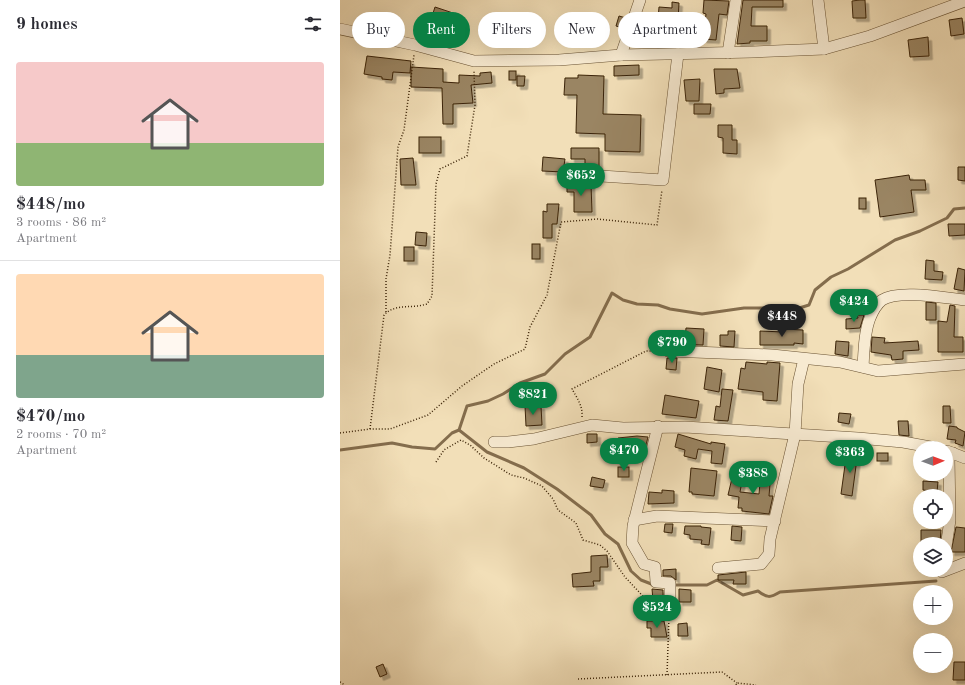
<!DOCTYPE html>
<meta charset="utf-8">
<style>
body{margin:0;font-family:"Old Standard TT",serif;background:#f7f7f7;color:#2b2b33;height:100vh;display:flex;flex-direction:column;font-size:15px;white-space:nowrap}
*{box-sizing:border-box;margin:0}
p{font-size:13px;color:#7c7c81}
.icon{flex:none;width:22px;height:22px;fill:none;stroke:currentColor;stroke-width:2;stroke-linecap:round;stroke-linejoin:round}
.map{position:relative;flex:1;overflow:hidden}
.details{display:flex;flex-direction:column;background:#fff;width:340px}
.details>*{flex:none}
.top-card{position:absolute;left:12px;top:12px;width:380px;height:36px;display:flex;gap:8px}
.needle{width:26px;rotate:89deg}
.buttons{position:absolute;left:573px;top:441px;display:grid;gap:8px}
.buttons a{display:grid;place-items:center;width:40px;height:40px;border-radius:50%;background:#fff;box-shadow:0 4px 16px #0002;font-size:20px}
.price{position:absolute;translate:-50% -34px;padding:0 9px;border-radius:14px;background:#0b8043;color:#fff;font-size:13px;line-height:26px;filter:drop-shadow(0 1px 2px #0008)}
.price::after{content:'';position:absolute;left:50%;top:24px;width:12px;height:9px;margin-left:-6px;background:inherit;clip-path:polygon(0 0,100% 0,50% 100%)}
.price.active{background:#222;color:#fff}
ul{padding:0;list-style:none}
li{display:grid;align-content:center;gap:8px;height:212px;padding:0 16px}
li+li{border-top:1px solid #e1e1e2}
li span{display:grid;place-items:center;height:124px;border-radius:4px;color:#555}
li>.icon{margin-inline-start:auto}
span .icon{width:72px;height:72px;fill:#fffc;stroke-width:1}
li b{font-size:17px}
h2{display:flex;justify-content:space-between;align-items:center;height:48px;padding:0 16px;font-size:17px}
.pill{padding:0 14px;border-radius:18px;background:#fff;box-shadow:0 4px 16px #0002;font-size:14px;line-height:36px}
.pill.active{background:#0b8043;color:#fff}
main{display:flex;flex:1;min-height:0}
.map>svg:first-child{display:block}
</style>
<main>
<section class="details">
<h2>9 homes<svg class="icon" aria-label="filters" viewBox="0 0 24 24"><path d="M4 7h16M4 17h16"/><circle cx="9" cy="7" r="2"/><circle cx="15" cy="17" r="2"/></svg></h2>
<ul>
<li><span style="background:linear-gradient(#f6c9c9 65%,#8fb573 0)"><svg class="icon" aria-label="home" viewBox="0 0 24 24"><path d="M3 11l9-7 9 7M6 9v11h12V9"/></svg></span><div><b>$448/mo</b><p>3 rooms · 86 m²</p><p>Apartment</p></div></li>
<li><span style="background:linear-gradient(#ffd9b3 65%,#7fa58c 0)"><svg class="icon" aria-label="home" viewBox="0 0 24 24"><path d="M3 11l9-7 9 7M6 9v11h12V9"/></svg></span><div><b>$470/mo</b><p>2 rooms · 70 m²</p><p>Apartment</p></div></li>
</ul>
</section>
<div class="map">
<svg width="625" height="685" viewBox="0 0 625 685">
<defs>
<filter id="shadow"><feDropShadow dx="3.5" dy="3.5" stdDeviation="0" flood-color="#0004"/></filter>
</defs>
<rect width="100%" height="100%" fill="#f2dfb8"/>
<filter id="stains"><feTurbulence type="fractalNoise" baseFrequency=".005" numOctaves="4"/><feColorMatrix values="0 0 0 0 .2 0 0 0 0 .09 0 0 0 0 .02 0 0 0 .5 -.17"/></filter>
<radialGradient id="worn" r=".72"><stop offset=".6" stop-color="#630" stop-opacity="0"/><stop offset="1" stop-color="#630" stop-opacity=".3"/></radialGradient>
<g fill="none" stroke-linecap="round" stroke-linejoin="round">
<!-- stream -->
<g stroke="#846d4d" stroke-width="3">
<polyline points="119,430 147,452 184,468 217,489 251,515 265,534 278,544 291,571 301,580 314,585"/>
<polyline points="0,450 52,443 72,447 95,449 112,433 119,430 127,406 148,401 163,394 180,383 205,374 225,354 250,337 272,293 283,300 297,304 318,305 330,309 362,314 404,308 441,308 453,310 469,305 475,290 491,277 508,269 555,240 580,231 607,218 614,209 625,208"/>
<path d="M331,585h36l10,-5 26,15 15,-4c9,7 12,7 22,1l156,-11"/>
</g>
</g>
<!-- building -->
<g fill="#9a8563" stroke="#3b2307" filter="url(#shadow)">
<polygon points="364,0 389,1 387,15 379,14 376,40 363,39 366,14 363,13"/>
<polygon points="403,0 443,0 443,7 412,7 411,26 427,26 427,41 410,41 410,43 397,44"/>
<polygon points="520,0 525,0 526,18 513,18 512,1"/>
<polygon points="332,2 339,3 338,21 342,21 342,37 335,37 335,42 322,42 322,47 314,47 314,41 301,40 303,18 318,19 319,7 332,8"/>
<polygon points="95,7 119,15 110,43 86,35"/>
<polygon points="279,16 286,18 283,28 276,26"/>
<polygon points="622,18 624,34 611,36 609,20"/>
<polygon points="588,37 589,56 570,57 568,40"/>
<polygon points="27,56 71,61 70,73 53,72 52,80 42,79 42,77 24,74"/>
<polygon points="299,65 299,75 274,76 274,66"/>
<polygon points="71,67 103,69 103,82 119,83 119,75 140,76 140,73 151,72 152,83 131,85 133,103 113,104 113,124 103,124 102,88 71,87"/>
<polygon points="374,69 397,69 400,88 384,89 384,93 376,94"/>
<rect x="169" y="71" width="7" height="9"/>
<polygon points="238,75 264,76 263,114 301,115 300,152 265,151 265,134 236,133 237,95 224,95 225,78 238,78"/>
<polygon points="177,76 185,76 184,86 177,86"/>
<polygon points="360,79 359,101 346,101 344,80"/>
<polygon points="354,104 371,104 370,114 354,114"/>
<polygon points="378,125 392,125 392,140 397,140 397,154 383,153 383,138 378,137"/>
<rect x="79" y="137" width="22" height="16"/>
<polygon points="231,148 259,148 259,169 245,168 245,159 231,159"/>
<polygon points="203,157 225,159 223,172 202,171"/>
<polygon points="73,158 76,185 61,185 60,159"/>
<polygon points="618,167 625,167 625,181 618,180"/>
<polygon points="569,175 570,180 585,180 586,190 571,190 574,212 540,217 535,180"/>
<polygon points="227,183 251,184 252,212 234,212 234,192 227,192"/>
<rect x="519" y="198" width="7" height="11"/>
<polygon points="207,204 219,204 217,224 212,224 212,238 203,238 203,211 207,212"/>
<polygon points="608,224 625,224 625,235 609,236"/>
<polygon points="76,232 87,233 86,246 75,245"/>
<rect x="192" y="244" width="8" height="15"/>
<rect x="64" y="247" width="10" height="14"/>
<polygon points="586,260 594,261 594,271 603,272 602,280 585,279"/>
<polygon points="618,268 625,270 624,291 614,289"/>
<polygon points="586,302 596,303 596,320 586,320"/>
<polygon points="610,305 615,306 614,337 623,337 623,352 598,352 598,321 607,322"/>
<polygon points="517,315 524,315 520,328 506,329 506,319 518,318"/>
<polygon points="346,328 364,329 363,345 332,344 332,338 345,338"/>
<polygon points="444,329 463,330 463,344 454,343 454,345 420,345 420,331 444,332"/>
<polygon points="388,331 395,331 394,347 380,346 380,335 388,335"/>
<polygon points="532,337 545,338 544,343 578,341 579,350 563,351 563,359 552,360 551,355 531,352"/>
<polygon points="496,341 509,342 508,356 495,354"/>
<polygon points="327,358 337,358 336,370 326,369"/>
<polygon points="406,362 427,364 427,362 440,363 437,401 423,400 423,392 398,389 401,368 405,369"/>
<polygon points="367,367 382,370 379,392 364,389"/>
<polygon points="382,389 393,390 388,421 374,420 376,406 380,407"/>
<polygon points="325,395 359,401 356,418 322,414"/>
<polygon points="185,406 201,406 202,425 186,426"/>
<polygon points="603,406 610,406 611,423 603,423"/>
<polygon points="499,413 511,414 509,424 498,422"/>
<polygon points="558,421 568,421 569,436 559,435"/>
<polygon points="609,426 617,427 617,428 625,432 623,446 615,443 616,440 607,439"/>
<polygon points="247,434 257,434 257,442 247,443"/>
<polygon points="338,434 371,444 371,442 385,444 382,464 371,463 372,451 358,449 356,459 344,456 345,450 335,447"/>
<polygon points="297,436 308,437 304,452 287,452 287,446 278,446 278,438"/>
<polygon points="510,449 518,451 512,496 501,494 505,465 507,465"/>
<rect x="537" y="453" width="11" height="8"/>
<rect x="278" y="467" width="11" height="10"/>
<polygon points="351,468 377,471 374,496 352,494 352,492 349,492"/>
<polygon points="421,472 431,473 429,496 433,496 429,514 402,511 402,508 398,508 399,497 388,495 393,474 403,476 400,492 419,494"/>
<polygon points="252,477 265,480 263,488 250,486"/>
<polygon points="583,481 598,482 597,492 583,490"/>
<polygon points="322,490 334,491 334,503 308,504 309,492 322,493"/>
<polygon points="325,524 333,524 332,533 324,532"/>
<polygon points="345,526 361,526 361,527 371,528 369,545 361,544 362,540 350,539 350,535 344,534"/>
<polygon points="392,526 402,527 401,541 391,540"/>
<polygon points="616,527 625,528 625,552 611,552"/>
<polygon points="581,530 601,530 600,543 581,543"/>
<polygon points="267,555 268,567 260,567 260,581 253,581 254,586 233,587 232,574 251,572 251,556"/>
<polygon points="336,569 336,580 331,576 323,576 323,570"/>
<polygon points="406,572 406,584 393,584 394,580 378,580 378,575"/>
<polygon points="312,589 323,590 323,599 313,600"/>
<polygon points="339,589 351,590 351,602 339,602"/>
<polygon points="307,621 324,621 327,637 311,637 311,628 307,628"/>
<polygon points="347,623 348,636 338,636 338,624"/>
<polygon points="614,662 625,662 625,680 613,680"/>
<polygon points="43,664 47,674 40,677 36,667"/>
</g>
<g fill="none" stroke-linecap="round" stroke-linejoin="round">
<!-- street casing -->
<g stroke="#695233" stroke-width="12">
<g id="street">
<polyline points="478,0 484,49"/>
<polyline points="0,29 75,45 134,61 219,60 281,55 413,52 484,49 530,36 625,1"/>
<polyline points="388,53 396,0"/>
<polyline points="281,55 300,0"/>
<polyline points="230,174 323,180 338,54"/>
<polyline points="328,351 432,355 500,362 538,371 625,364"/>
<path d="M523,367c1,-15 1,-34 7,-49 2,-5 7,-14 12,-18 17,-11 63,-2 83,0"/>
<polyline points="318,426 293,526 292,543 304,564 315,567 316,582 330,583 330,607"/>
<polyline points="154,442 168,442 194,439 252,425 283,428 345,427 518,438 563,442 596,448"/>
<polyline points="607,451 625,458"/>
<polyline points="294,520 317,516 435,521"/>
<polyline points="606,547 610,520 609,458 613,453"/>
<polyline points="378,568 421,564 429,554 430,539 455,434 458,384 464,359"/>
<polyline points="602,570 602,572 625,563"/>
</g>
</g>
<!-- path -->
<g stroke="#3b2307" stroke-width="1.5" stroke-dasharray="1 2" stroke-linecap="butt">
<polyline points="46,312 46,279 50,255 58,147 64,130 74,55"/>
<path d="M242,417c1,-11 -5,-19 -10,-28l74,-38h13"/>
<path d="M30,429l14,-114c11,-12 28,-6 43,-11l5,-8 4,-112 4,-15 27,-13 8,-51 -1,-34"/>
<polyline points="0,433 30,429 50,429 88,415 122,386 154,364 185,349 190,327 207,295 221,222 257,219 317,225 322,190"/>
<polyline points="96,462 104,450 121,440 130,445 144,458 171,475 184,478 202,486 213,499 218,510 236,523 243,540 260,545 267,551 285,577 313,607 320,607"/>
<polyline points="327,675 329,616"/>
<polyline points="238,679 382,672 397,683"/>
<polyline points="0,682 5,685"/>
<polyline points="396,685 397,683 416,685"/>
</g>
<!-- street -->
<use href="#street" stroke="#f7ead1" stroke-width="11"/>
</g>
<rect width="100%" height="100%" filter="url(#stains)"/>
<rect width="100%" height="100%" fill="url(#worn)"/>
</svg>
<div class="buttons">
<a><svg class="needle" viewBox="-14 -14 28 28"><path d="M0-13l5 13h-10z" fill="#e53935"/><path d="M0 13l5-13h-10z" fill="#7c7c81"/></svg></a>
<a><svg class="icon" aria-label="locate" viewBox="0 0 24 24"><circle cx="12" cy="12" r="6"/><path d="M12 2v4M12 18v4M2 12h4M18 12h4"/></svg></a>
<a><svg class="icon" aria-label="layers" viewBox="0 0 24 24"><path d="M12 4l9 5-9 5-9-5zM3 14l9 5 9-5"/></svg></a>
<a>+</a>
<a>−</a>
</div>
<b class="price" style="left:241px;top:197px">$652</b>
<b class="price" style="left:514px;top:323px">$424</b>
<b class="price active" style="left:442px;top:338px">$448</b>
<b class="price" style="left:332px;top:364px">$790</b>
<b class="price" style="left:193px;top:416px">$821</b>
<b class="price" style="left:284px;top:472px">$470</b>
<b class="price" style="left:510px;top:474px">$363</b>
<b class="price" style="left:413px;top:495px">$388</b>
<b class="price" style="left:317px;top:629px">$524</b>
<div class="top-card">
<a class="pill">Buy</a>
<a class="pill active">Rent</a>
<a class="pill">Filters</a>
<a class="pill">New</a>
<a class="pill">Apartment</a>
</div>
</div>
</main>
